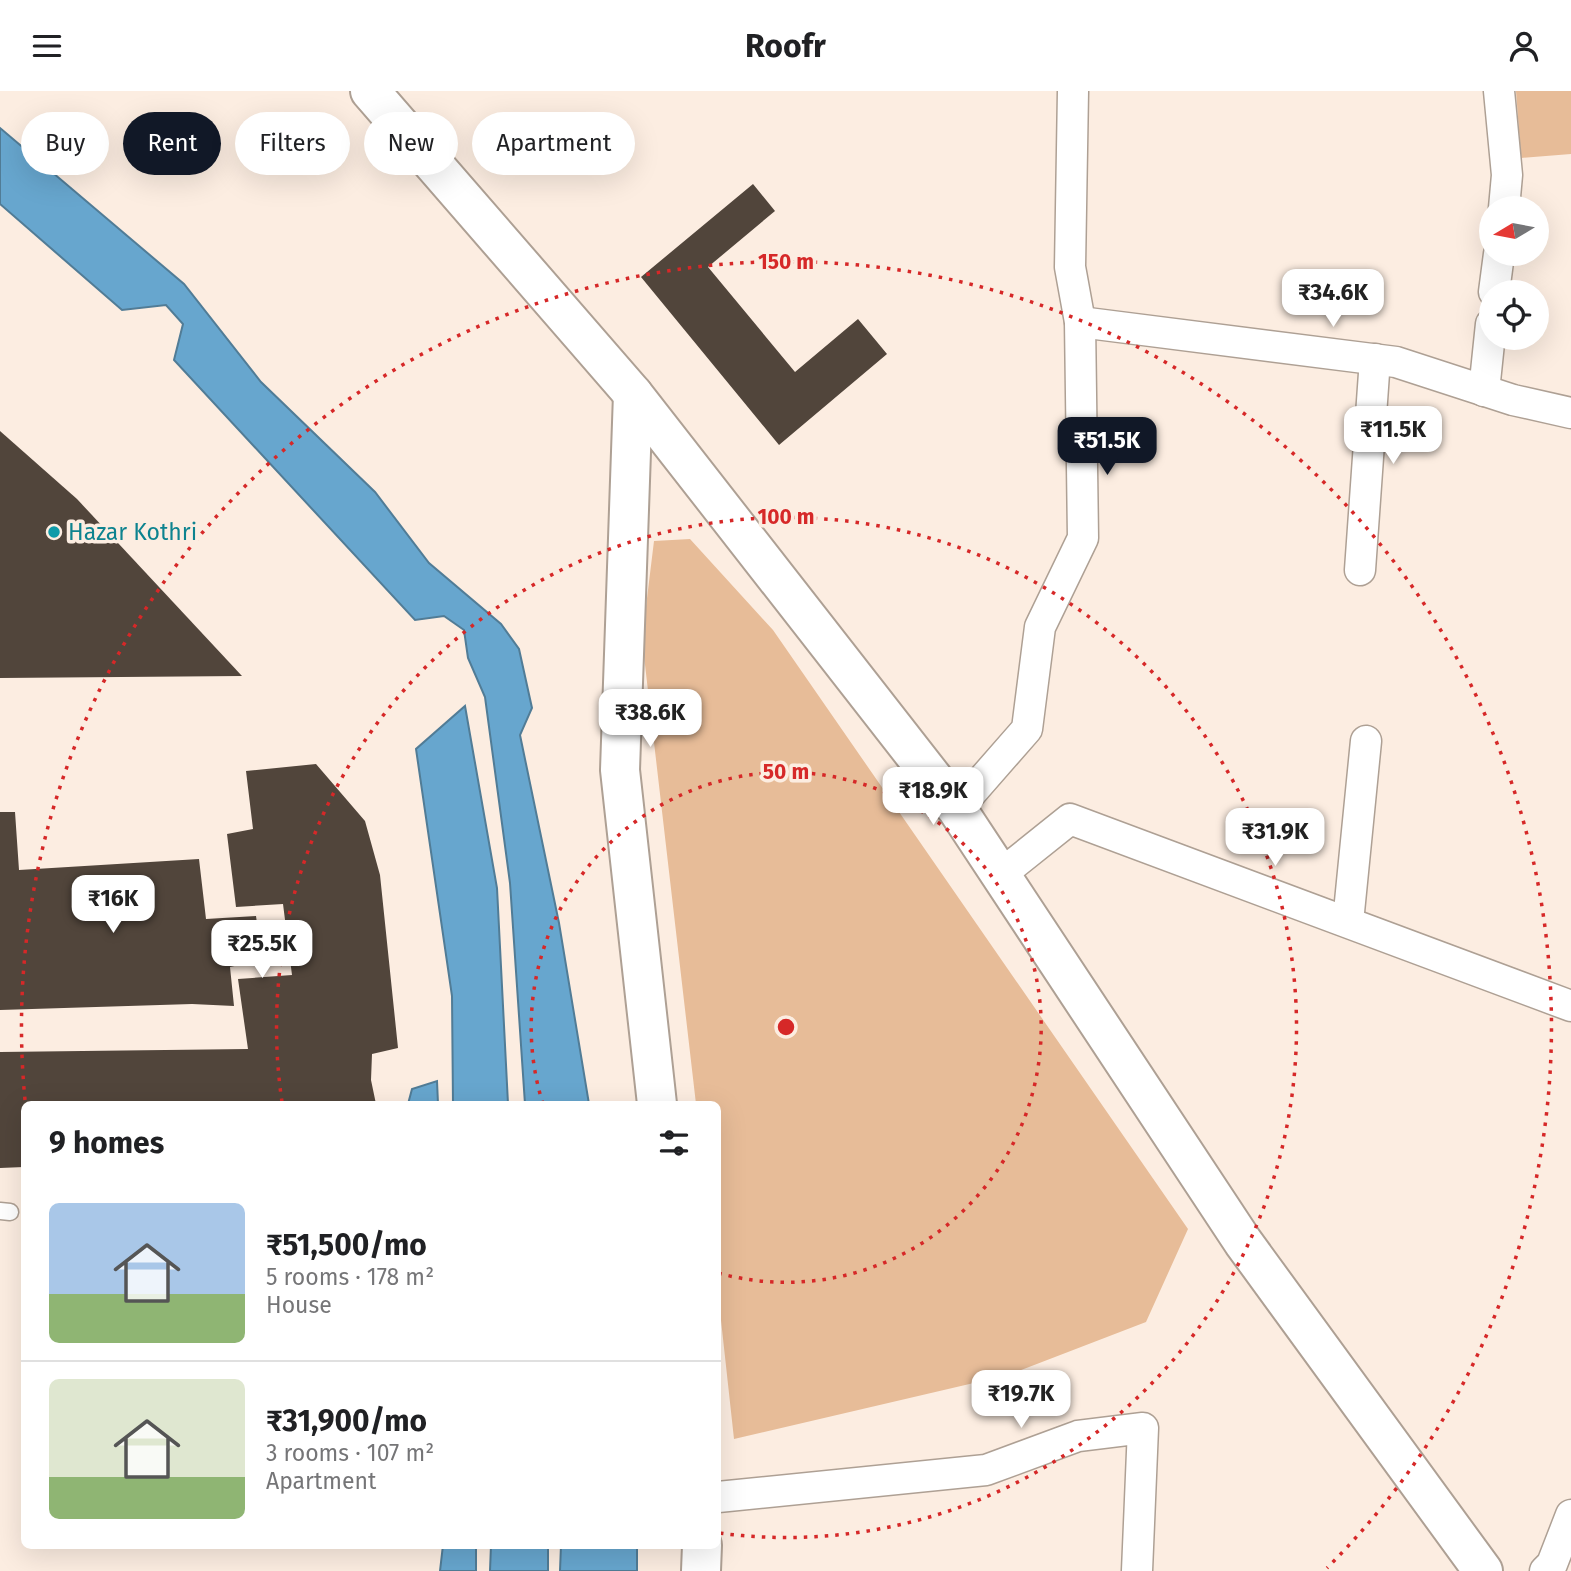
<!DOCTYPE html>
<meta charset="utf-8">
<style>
body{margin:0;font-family:"Fira Sans",sans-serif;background:#f6f6f6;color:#202124;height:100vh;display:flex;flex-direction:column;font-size:26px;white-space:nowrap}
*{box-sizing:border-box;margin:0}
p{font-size:23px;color:#757577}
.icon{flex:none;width:38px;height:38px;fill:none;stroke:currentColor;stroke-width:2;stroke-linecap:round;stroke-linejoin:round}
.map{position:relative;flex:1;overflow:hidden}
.drawer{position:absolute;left:21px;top:1010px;width:700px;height:448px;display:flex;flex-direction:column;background:#fff;border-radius:10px;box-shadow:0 7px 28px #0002}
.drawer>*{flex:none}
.top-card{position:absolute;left:21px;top:21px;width:700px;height:63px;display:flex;gap:14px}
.needle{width:46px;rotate:260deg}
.buttons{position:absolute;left:1479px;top:105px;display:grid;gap:14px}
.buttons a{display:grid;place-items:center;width:70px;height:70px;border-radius:50%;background:#fff;box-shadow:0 7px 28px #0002;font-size:35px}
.price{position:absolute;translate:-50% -60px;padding:0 16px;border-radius:14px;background:#fff;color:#222;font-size:23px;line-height:46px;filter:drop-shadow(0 2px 4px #0008)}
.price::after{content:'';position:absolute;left:50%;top:42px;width:21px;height:16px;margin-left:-10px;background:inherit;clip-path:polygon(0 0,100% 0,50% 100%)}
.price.on{background:#111827;color:#fff}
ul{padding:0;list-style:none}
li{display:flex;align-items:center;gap:21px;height:175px;padding:0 28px}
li+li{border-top:2px solid #e0e0e0}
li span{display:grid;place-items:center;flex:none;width:196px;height:140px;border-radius:10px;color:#555}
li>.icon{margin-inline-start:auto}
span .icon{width:84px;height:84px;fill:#fffc;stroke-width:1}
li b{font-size:30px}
h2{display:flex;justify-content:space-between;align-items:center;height:84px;padding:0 28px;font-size:30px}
.chip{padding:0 24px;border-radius:32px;background:#fff;box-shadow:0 7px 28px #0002;font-size:24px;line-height:63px}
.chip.on{background:#111827;color:#fff}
header{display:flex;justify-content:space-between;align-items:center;height:91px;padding:0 28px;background:#fff;font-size:32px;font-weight:700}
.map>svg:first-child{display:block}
</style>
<header><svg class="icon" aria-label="menu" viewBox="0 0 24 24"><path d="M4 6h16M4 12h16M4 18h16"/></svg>Roofr<svg class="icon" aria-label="person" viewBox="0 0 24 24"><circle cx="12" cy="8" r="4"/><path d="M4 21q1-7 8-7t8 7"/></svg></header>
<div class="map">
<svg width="1571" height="1480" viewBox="0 0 1571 1480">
<rect width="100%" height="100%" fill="#fcede1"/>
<!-- green -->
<g fill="#e7bc98">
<polygon points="1516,0 1571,0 1571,63 1521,67"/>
<polygon points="690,448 773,539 1188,1138 1146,1231 1008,1284 734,1348 718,1202 718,1013 696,1013 642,548 654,450"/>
</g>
<!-- water -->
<g fill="#67a6ce" stroke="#517c96" stroke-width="2">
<polygon points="0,37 184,193 261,291 375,401 429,472 501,533 519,558 532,617 520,644 559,832 589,1013 525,1013 510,792 485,606 468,567 464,539 444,525 415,529 174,269 183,233 166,214 122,219 0,113"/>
<polygon points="465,615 497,797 508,1013 453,1013 452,905 416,658"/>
<polygon points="437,990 438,1013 408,1013 412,998"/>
<polygon points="443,1454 476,1454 476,1480 440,1480"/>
<polygon points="491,1454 548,1454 548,1480 490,1480"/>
<polygon points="561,1454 637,1454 637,1480 560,1480"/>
</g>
<!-- building -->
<g fill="#51453b">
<polygon points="753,93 775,120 708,176 795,281 858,228 887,263 779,354 641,186"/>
<polygon points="0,340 77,408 242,585 0,587"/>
<polygon points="316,673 365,730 380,784 398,957 372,963 371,989 376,1013 24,1013 24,1076 0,1077 0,961 248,958 238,888 292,884 283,813 236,816 227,743 253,738 246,680"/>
<polygon points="0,721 15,721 19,779 199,768 206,828 256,825 262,869 230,876 234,915 192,913 0,919"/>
</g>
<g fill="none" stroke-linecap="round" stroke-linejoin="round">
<!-- lane casing -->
<g stroke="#aea094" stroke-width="19">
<polyline id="lane" points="0,1120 10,1121"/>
</g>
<!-- street casing -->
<g stroke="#aea094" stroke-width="33">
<g id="street">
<polyline points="1499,0 1507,84 1504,117"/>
<polyline points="1494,201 1499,163"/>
<polyline points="1080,231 1396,271 1513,309 1571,322"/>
<polyline points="1484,300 1491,233"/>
<polyline points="1360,479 1375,268"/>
<polyline points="957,718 1027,638 1040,536 1083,447 1080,231 1070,176 1073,0"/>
<polyline points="1000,784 1070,728 1571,915"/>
<polyline points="1348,831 1366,650"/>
<polyline points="718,1406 986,1379 1078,1345 1143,1337 1137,1480"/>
<polyline points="1545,1480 1552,1473 1571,1424"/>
</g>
</g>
<!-- secondary casing -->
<g stroke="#aea094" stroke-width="42">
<g id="secondary">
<polyline points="370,0 633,303 957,718 1243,1151 1483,1480"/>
<polyline points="633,303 620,679 657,1013"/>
<polyline points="701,1480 702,1454"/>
</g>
</g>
<!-- lane -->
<use href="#lane" stroke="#fff" stroke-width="16"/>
<!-- street -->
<use href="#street" stroke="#fff" stroke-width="30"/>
<!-- secondary -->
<use href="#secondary" stroke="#fff" stroke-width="38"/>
</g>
<!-- distance rings -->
<g fill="none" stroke="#d62828" stroke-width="3.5" stroke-dasharray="3.5 7">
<path d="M543 1013A255 255 0 1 1 718 1182"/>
<path d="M282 1011A510 510 0 1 1 719 1442"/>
<path d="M25 1009A765 765 0 1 1 1327 1477"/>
</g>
<!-- markers -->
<circle fill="#0f9aa8" stroke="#fcede1" stroke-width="2.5" cx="54" cy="441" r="7"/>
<g text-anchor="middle" stroke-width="7" stroke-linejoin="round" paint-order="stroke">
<!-- culture labels -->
<g font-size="23" fill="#0d838f" stroke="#fcede1" text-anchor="start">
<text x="68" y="449">Hazar Kothri</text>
</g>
</g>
<circle cx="786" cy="936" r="10" fill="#d62828" stroke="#fcede1" stroke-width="3.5"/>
<g font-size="21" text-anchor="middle" font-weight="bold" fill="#d62828" stroke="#fcede1" stroke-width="7" stroke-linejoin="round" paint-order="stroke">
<text x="786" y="178">150 m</text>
<text x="786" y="433">100 m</text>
<text x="786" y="688">50 m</text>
</g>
</svg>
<div class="buttons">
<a><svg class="needle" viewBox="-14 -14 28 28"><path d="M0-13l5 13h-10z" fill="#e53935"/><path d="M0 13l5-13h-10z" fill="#757577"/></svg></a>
<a><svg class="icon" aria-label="locate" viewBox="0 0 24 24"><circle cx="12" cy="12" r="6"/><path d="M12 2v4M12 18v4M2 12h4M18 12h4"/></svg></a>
</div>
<b class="price" style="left:1333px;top:238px">₹34.6K</b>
<b class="price" style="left:1393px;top:375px">₹11.5K</b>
<b class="price on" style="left:1107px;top:386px">₹51.5K</b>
<b class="price" style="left:650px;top:658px">₹38.6K</b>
<b class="price" style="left:933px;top:736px">₹18.9K</b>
<b class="price" style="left:1275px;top:777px">₹31.9K</b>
<b class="price" style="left:113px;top:844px">₹16K</b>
<b class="price" style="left:262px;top:889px">₹25.5K</b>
<b class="price" style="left:1021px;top:1339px">₹19.7K</b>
<div class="top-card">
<a class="chip">Buy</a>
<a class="chip on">Rent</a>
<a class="chip">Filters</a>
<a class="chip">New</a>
<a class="chip">Apartment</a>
</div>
<section class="drawer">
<h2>9 homes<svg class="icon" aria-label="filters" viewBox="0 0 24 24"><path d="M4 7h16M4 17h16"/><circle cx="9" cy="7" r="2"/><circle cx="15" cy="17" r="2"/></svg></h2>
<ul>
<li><span style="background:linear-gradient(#a9c7e8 65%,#8fb573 0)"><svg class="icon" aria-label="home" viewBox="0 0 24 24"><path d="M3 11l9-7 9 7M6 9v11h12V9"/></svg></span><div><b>₹51,500/mo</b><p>5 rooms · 178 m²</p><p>House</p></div></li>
<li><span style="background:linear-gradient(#dfe7d0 70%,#8fb573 0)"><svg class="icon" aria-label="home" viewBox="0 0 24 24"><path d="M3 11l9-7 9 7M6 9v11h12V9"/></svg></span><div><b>₹31,900/mo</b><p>3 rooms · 107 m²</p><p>Apartment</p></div></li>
</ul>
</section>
</div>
